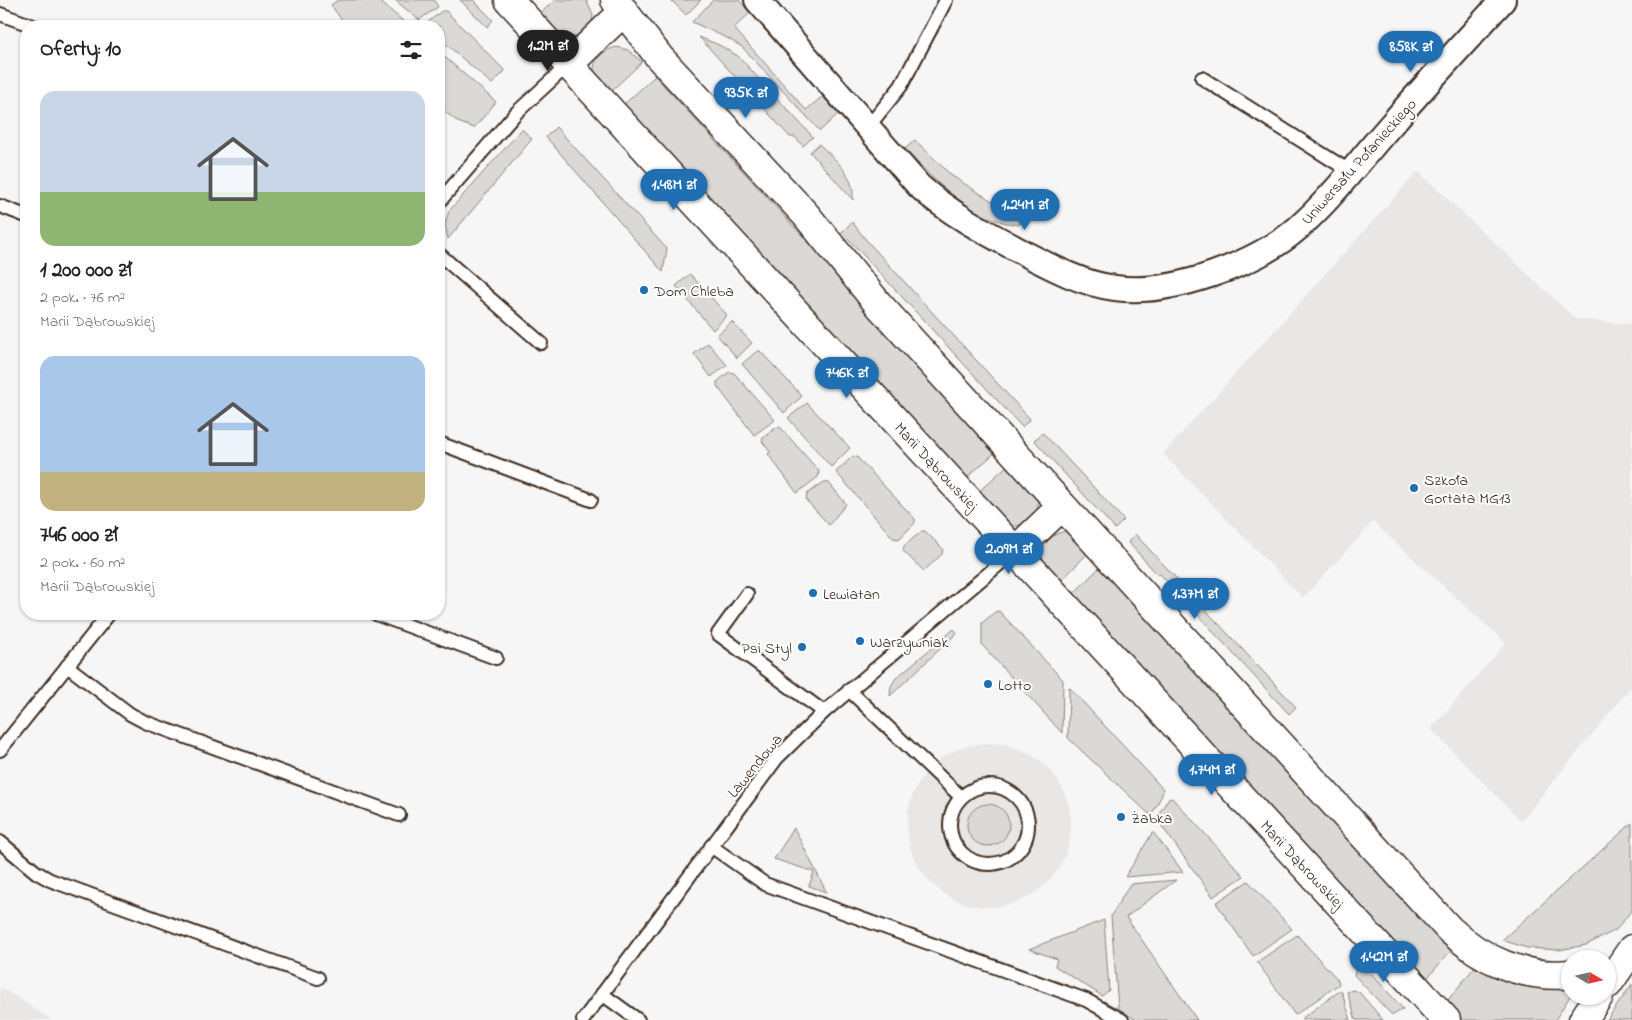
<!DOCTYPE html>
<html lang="pl">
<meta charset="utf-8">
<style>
body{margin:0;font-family:"Indie Flower",sans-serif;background:#f6f6f6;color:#222;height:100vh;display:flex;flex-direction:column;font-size:19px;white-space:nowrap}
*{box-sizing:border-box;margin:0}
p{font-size:16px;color:#767676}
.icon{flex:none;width:28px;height:28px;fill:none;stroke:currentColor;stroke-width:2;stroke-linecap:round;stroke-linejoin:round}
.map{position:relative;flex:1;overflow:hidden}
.side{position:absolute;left:20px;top:20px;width:425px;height:600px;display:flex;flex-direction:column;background:#fff;border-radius:20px;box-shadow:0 1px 4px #0004}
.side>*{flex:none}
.needle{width:32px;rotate:99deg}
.fabs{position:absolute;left:1561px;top:950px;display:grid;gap:10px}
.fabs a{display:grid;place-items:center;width:55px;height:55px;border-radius:50%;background:#fff;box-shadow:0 1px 4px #0004;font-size:25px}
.price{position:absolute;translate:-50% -42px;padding:0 11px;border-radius:18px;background:#1f6fb2;color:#fff;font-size:16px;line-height:32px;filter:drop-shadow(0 1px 2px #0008)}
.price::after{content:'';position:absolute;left:50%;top:30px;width:15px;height:11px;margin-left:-8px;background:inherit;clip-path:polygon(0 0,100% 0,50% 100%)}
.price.active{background:#222;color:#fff}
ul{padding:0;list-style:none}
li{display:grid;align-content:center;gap:10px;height:265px;padding:0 20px}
li span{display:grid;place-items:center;height:155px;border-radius:15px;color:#555}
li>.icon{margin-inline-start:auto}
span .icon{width:90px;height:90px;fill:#fffc;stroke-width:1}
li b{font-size:21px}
h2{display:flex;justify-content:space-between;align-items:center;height:60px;padding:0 20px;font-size:21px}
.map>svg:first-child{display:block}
</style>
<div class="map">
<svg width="1632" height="1020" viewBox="0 0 1632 1020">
<rect width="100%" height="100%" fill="#f7f6f6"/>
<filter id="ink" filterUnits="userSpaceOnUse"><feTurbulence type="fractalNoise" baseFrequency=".02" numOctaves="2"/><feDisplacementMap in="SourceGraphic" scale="10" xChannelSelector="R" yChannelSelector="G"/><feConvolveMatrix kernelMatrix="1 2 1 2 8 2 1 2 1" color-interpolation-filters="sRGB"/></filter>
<g filter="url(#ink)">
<!-- built -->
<g fill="#e9e7e6">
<polygon points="1418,171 1576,319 1632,324 1632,686 1521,821 1431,729 1506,643 1373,522 1303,598 1163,454"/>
<circle cx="989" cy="825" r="82"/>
<polygon points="0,987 18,998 52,1020 0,1020"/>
</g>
<!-- green -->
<g fill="#dbd9d6" stroke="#8b827a">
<polygon points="338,0 378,0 409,26 346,26 331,5"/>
<polygon points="395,0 434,0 438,7 419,20"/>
<polygon points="460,0 473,0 493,20 487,27"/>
<path d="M554,0h32l7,15c-1,16 -16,23 -30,23l-26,-21z"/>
<polygon points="671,0 701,0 686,15"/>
<polygon points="713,0 739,0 750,13 734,28 806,110 823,96 838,114 820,131 742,47 729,39 692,22"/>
<polygon points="442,11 446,11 505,71 492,84 439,38 439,26 424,25"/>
<polygon points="699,37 719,45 738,56 813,137 803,146 795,137 790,137"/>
<path d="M617,47l11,3 14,12 -34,32c-4,-5 -12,-13 -13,-19 -5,-15 10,-26 22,-28z"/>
<polygon points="439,52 496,102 474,128 458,122 439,107"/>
<polygon points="655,76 999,449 963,481 620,108"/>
<polygon points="556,127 667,249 663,272 546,137"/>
<polygon points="522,129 532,139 448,239 445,224 449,211"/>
<path d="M915,140l37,36 69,43 -2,6c-46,-4 -85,-44 -114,-76z"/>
<path d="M819,144c16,16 36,30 34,56l-43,-48z"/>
<polygon points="852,222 867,241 1030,419 1022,427 842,232"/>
<polygon points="690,274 727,315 713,330 676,286"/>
<polygon points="732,322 752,343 737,358 717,335"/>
<polygon points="708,343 727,365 711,377 694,354"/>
<polygon points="757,351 760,351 802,396 784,413 742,364"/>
<polygon points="729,372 734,373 775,420 754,435 717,386 717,382"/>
<polygon points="807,403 850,448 831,467 788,418"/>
<polygon points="777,427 780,427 819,471 818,477 797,493 768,454 770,452 762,441 763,438"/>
<polygon points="1043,433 1124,520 1115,529 1034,440"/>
<polygon points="853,456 857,457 915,519 915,523 899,539 893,538 836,472"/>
<path d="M1011,462c11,15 40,38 20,56 -6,6 -12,8 -21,9l-35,-32z"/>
<polygon points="824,482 829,483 846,504 829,525 806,500 807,494"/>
<polygon points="922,531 925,531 943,549 942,554 924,571 903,551 904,546"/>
<path d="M1065,531l5,1 21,18 -34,35 -17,-25c1,-14 11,-26 25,-29z"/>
<polygon points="1135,534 1296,707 1289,714 1160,574 1158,575 1128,542"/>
<polygon points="1103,564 1454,947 1424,982 1069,598"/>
<polygon points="999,611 1063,680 1062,733 982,645 982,623 995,612"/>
<polygon points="954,629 957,633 890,696 891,686 896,678"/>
<polygon points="1069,687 1163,789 1162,795 1152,814 1148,813 1068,738"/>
<polygon points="1172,798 1244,876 1213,897 1158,821 1157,817 1168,799"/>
<circle cx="988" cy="825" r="21"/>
<polygon points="1632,823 1632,910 1616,930 1586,945 1559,950 1527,948 1502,940"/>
<polygon points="794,828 826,891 826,892 809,886 814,872 774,859"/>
<polygon points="1153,832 1183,872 1125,877"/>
<polygon points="1176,880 1126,917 1197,1020 1136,1020 1118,1008 1111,916 1130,884"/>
<polygon points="1248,881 1292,929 1253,956 1216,903"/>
<polygon points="1104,920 1109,990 1102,996 1055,966 1057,959 1029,949"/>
<polygon points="1297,935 1338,980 1339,984 1295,1015 1257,962"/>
<polygon points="1358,962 1362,963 1403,1009 1393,1015 1390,1013 1354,975"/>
<polygon points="1477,964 1570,982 1570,996 1555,1020 1458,1020 1444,1005"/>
<polygon points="1632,984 1632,1020 1607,1020"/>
<polygon points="1341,990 1351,1020 1301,1019"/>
<polygon points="1353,990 1359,992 1383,1020 1356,1020 1347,992"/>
</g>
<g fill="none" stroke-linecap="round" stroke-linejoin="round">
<!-- lane casing -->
<g stroke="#3b2a1e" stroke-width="16">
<g id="lane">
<polyline points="0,14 33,26"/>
<polyline points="1202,78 1351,172"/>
<polyline points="868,127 901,86 946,0"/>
<polyline points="439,202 516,113 569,64"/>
<polyline points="0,206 26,216"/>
<polyline points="439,254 541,343"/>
<polyline points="439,443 591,500"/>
<polyline points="747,594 718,634 824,712"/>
<polyline points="376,614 496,658"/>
<polyline points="67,666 130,714 145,722 399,815"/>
<polyline points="849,690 961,797"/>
<polyline points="0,750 109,614"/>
<circle cx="989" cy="825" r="39"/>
<polyline points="0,842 36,872 50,880 318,978"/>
<polyline points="711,846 765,884 1086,1000 1122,1020"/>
<polyline points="602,994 638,1020"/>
<polyline points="583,1020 777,758 824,712 1015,551"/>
</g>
</g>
<!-- street casing -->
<g stroke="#3b2a1e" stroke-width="28">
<path id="street" d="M757,0l162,186c31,28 68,47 105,67 29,15 59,31 91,35 55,8 142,-24 183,-60 34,-30 61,-67 91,-101 37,-43 76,-85 114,-127"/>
</g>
<!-- secondary casing -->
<g stroke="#3b2a1e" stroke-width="31">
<g id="secondary">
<polyline points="509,0 1446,1020"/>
<path d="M615,0l45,58 146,157 73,90 570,624c33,31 75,50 121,45"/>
<polyline points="569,64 624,11"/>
<polyline points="1015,551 1062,506"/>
</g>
</g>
<!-- primary casing -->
<g stroke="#3b2a1e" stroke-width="31">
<g id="primary">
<polyline points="1608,984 1632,949"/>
<polyline points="1583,1020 1599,996"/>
</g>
</g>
<!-- lane -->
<use href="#lane" stroke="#fff" stroke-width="12"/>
<!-- street -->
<use href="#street" stroke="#fff" stroke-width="24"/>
<!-- secondary -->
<use href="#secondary" stroke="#fff" stroke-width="28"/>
<!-- primary -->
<use href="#primary" stroke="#fff" stroke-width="28"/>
</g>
</g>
<!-- markers -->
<g fill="#1f6fb2" stroke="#fff" stroke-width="2">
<circle cx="644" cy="290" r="5"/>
<circle cx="1414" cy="488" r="5"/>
<circle cx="813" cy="593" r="5"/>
<circle cx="860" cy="641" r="5"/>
<circle cx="802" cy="647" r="5"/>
<circle cx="988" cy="684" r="5"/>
<circle cx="1121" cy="817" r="5"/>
</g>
<g text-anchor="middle" stroke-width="4" stroke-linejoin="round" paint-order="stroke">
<!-- street labels -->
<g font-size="16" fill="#3b2a1e" stroke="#fff">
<text transform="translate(1358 161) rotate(-48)" y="6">Uniwersału Połanieckiego</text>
<text transform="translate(937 466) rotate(47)" y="6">Marii Dąbrowskiej</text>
<text transform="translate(754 765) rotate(-51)" y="6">Lawendowa</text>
<text transform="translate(1303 864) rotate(47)" y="6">Marii Dąbrowskiej</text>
</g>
<!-- poi labels -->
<g font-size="16" fill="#3b2a1e" stroke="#fff" text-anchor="start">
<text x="654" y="296">Dom Chleba</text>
<text x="1424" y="485">Szkoła<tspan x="1424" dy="18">Gortata MG13</tspan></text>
<text x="823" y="599">Lewiatan</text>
<text x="870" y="647">Warzywniak</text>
<text x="792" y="653" text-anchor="end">Psi Styl</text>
<text x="998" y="690">Lotto</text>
<text x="1131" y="823">Żabka</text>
</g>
</g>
</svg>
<div class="fabs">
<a><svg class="needle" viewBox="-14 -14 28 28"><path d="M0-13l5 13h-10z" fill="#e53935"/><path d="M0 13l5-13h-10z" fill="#767676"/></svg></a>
</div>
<b class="price active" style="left:548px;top:72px">1.2M zł</b>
<b class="price" style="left:1411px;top:73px">858K zł</b>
<b class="price" style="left:746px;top:119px">935K zł</b>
<b class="price" style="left:674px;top:211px">1.48M zł</b>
<b class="price" style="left:1025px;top:231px">1.24M zł</b>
<b class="price" style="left:847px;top:399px">746K zł</b>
<b class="price" style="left:1009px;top:575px">2.09M zł</b>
<b class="price" style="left:1195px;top:620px">1.37M zł</b>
<b class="price" style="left:1212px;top:796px">1.74M zł</b>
<b class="price" style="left:1384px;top:983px">1.42M zł</b>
<section class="side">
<h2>Oferty: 10<svg class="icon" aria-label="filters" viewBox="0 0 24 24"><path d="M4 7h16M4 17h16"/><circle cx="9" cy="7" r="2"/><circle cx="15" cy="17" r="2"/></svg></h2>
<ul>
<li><span style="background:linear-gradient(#c9d6e8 65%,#8fb573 0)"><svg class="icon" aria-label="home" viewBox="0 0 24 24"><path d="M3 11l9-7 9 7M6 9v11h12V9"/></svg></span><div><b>1 200 000 zł</b><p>2 pok. · 76 m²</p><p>Marii Dąbrowskiej</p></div></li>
<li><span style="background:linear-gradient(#a9c7e8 75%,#c2b280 0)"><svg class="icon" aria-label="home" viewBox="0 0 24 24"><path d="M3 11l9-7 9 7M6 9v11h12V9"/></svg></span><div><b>746 000 zł</b><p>2 pok. · 60 m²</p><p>Marii Dąbrowskiej</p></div></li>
</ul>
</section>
</div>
